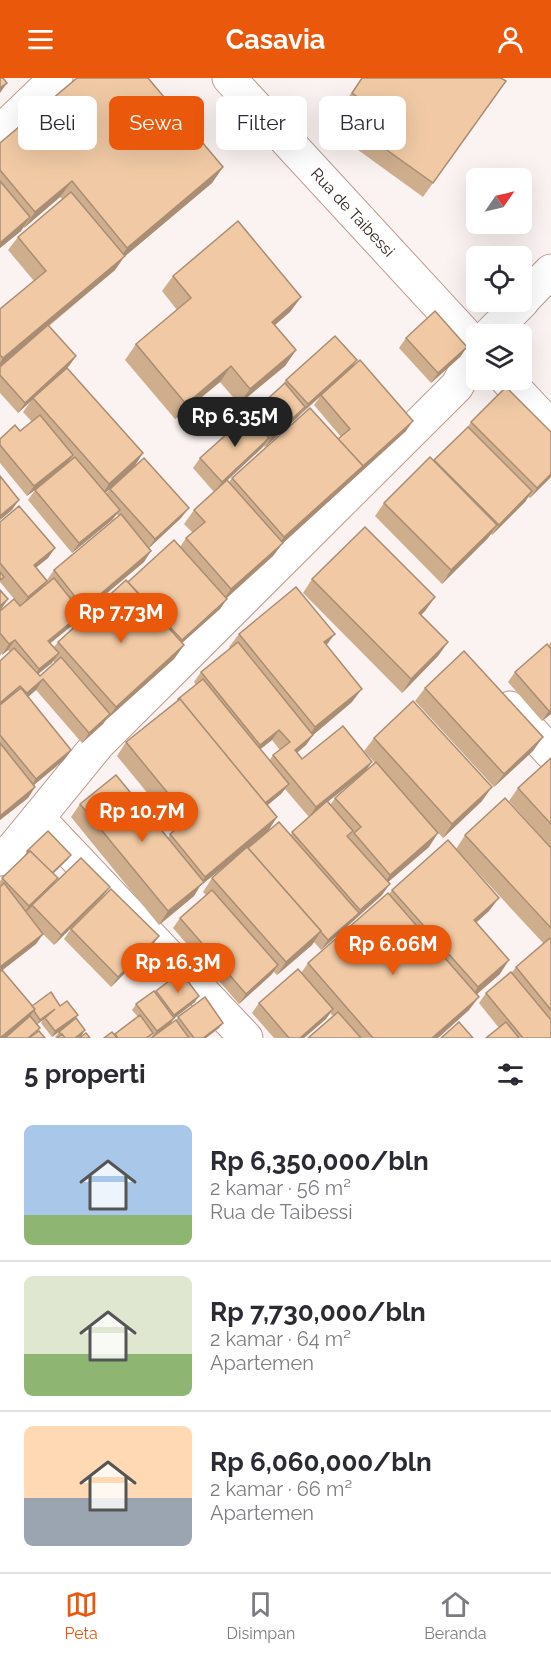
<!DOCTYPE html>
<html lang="id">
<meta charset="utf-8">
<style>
body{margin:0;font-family:Raleway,sans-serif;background:#f2f2f3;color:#2b2b33;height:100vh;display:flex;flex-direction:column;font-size:22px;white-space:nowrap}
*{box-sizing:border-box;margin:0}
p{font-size:20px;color:#7c7c81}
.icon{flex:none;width:33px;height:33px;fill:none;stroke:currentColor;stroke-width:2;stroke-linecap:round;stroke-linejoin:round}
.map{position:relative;height:960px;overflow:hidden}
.panel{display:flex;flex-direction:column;background:#fff;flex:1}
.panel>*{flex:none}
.top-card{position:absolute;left:18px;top:18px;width:516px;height:54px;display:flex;gap:12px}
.needle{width:39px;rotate:56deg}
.tools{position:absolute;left:466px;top:90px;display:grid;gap:12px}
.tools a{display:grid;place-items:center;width:66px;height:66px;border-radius:9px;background:#fff;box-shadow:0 6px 24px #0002;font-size:30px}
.price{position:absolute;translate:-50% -51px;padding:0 14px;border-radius:21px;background:#ea580c;color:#fff;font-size:20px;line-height:39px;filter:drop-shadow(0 2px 3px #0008)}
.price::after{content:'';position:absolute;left:50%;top:36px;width:18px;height:14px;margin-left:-9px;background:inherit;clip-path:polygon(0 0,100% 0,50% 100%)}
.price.active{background:#222;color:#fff}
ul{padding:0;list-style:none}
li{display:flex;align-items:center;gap:18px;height:150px;padding:0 24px}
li+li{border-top:2px solid #e1e1e2}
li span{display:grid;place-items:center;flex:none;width:168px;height:120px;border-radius:9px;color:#555}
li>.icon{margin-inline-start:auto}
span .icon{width:72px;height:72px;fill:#fffc;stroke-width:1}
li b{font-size:26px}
h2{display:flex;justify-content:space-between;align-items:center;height:72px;padding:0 24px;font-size:26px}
.tag{padding:0 21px;border-radius:9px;background:#fff;box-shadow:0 6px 24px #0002;font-size:21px;line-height:54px}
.tag.active{background:#ea580c;color:#fff}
header{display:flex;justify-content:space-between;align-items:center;height:78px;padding:0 24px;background:#ea580c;color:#fff;font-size:27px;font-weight:700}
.menu{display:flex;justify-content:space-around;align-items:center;height:84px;border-top:2px solid #e1e1e2;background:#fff;font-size:16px;color:#7c7c81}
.menu a{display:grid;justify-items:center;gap:3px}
.menu .active{color:#ea580c}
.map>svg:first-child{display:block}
</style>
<header><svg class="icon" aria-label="menu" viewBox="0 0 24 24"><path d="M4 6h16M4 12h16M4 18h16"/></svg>Casavia<svg class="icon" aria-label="person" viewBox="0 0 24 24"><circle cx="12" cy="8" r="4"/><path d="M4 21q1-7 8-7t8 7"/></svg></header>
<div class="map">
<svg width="551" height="960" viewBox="0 0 551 960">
<rect width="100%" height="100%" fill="#fbf3f1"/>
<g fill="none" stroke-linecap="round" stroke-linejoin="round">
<!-- minor casing -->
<g stroke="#ba9a8f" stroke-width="35">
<g id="minor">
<polyline points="229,0 477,269"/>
<polyline points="0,54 56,0"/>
<polyline points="522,223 551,193"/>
<polyline points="490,256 522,224"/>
<polyline points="507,302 551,349"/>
<polyline points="510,630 551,675"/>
<polyline points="38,740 246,960"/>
<polyline points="0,781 14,769 99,665 457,308 477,271"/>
</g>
</g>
<!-- minor -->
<use href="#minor" stroke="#fff" stroke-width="33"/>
</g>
<!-- wall -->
<g fill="#cfae8e" fill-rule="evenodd">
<polygon points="362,0 506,3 423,119 336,56 350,35 342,28"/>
<path d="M0,65l223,24 -11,16 -88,74 -9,13 -66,56 27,30 -9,12 76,85 -9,14 -29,26 1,1 4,-5 71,29 -32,30 -5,14 -62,52 -7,9 -25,20 4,4 4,-5 70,-60 52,-35 6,-9 7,-5 -9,-9 10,-14 20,-18 -21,-24 7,-10 50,-42 31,-29 5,-7 64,-11 56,62 -124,113 -9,12 -46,42 -7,11 -38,34 2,2 -10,14 -68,61 -3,4 -21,19 -46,-53 -8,7 36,63 -30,25 1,2 -7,11 -28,22v-159l10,-9 -2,-2 -6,5v-2l-2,3v-45l20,-5 -20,-24v1v-61l55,26 -7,10 -12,9 11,13 7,-10 64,-54 -1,-2 -5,6 -40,33 -44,-53 7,-10 -8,6 -27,-33v-24l20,-8 12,-9 -9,-10 8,-11 -13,12 -18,-20v-26l18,-15 -18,14v-57l34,-28 -26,-31 10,-13 44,-38 -2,-2 -36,31 -1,-1 -2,4 -21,17zM320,319l-6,8 27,32 -3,2 -106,39 -3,4 -2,-2 37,-34 1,1zM53,583l2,1 -15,14 -2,-2z"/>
<polygon points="173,198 301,219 290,234 275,247 296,272 285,288 239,326 220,304 175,341 125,282 136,266 177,232 162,213"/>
<polygon points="406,260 467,269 460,279 431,305 399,270"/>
<polygon points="471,344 551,399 530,420 528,419 525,424 492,457 491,456 488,460 442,506 375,438 384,425 434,383 467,350"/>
<polygon points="312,501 435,519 425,533 421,537 448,564 438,578 402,615 303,515"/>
<path d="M239,556l87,12 26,56 -39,33 -7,10 -9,8 33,52 5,-7 40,-35 -11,-12 10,-13 108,63 -39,37 -22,-24 8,33 -41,35 -6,13 -61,55 -7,-8 -2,3 -35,30 -3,-3 -3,3 -32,29 -66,-76 7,-10 26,-23 -3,-3 9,-14 23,-20 -35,28 -6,10 -35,29 -88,-108 9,-13 88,34 2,-4 7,-5 -60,-73 9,-14 70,-57 -2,-3 7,-10 29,-24 -1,-1zM272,662l8,10 -7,5 -4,6 -9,-12zM285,711l24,28 -19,18 -42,13 20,-17 9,-14 -10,-12 14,-11z"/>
<polygon points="551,564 551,636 542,643 508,604 515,594 548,568"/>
<polygon points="425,610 533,673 494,709 415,623"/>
<polygon points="551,680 551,770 509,723 518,710"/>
<polygon points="465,757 551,770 551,960 486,960 499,950 479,925 486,915 512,894 516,889 544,866 456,771"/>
<polygon points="27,773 71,777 67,782 53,796 51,809 110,809 102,819 54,867 41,854 43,856 36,866 0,894 0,803 24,779"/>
<polygon points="392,812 489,833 476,845 500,896 477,916 469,932 438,960 308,960 333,938 330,935 326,941 304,960 274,960 252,935 259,925 301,895 308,885 389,816"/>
<polygon points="71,851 152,868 111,909 64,861"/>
<polygon points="156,913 195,924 174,940 171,945 157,956 176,942 178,939 223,945 219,950 206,960 151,960 153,958 152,957 150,960 104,960 114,957 138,939 132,932 136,926"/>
<polygon points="32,928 60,928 74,942 52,959 41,945 43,942 37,946 40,950 37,954 0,960"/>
<polygon points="85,952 81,958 78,960 56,960 55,959 59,954"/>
</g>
<!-- shaded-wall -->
<g fill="#a98d74">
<polygon points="7,5 0,15 0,10"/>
<polygon points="223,89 212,105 124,179 115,192 0,288 0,285 3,280 117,185 127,170"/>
<polygon points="72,103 60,119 24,150 35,134"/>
<polygon points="30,139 21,153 0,170 0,165"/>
<polygon points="301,219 290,234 261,259 272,244"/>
<polygon points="467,269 460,279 431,305 438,295"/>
<polygon points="296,272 285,288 239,326 250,311"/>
<polygon points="76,278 69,288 18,335 25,325"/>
<polygon points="357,282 350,292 300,336 308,326"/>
<polygon points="231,288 220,304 175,341 186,326"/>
<polygon points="305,329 298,339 265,369 272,359"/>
<polygon points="413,343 406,353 282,466 273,478 222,524 231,511 276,471 284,459"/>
<polygon points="269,360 262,370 215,414 222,404"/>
<polygon points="143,375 134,389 100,420 109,406"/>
<polygon points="73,377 66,387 27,418 34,408"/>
<polygon points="551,396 551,399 530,420 537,410"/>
<polygon points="532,413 525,424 492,457 499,447"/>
<polygon points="19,422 12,432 0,442 0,438"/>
<polygon points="189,430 181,440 148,471 155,461"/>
<polygon points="120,432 112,442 72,475 79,465"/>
<polygon points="497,447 488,460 442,506 451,492"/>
<polygon points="55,470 48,480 27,497 34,487"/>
<polygon points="151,473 144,484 82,536 75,545 41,573 48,563 78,538 84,530"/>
<polygon points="47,503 40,513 21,529 28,519"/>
<polygon points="435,519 425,533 409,549 419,535"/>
<polygon points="8,521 0,533 0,528"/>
<polygon points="227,521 220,531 174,572 182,562"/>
<polygon points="335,556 325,569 324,564"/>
<polygon points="15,562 8,572 2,577 9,566"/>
<polygon points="448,564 438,578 402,615 411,601"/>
<polygon points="184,567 174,581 106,642 116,629"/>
<polygon points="59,575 52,585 32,601 39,591"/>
<polygon points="43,601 36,612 20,626 27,615"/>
<polygon points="20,608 12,618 0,629 0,625"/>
<polygon points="362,611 352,624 306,663 315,649"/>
<polygon points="551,632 551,636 542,643 549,633"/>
<polygon points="110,636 103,646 82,665 89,655"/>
<polygon points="279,652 272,662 253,677 260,667"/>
<polygon points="313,657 306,667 288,682 295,672"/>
<polygon points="543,659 533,673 494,709 504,696"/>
<polygon points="71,672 64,682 29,711 36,701"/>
<polygon points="372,684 365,694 309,739 316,729"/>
<polygon points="289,706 281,716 257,736 264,726"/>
<polygon points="35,709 28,720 0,742 0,738"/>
<polygon points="492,709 482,723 443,760 452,746"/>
<polygon points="277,739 268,753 200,808 194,818 159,847 168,833 199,808 205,799"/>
<polygon points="438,755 429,769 380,811 390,797"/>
<polygon points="71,777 67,782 46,802 50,797"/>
<polygon points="58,800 50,811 22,838 29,828"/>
<polygon points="390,806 382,817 321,872 328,862"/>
<polygon points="110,809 102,819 54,867 61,857"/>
<polygon points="499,820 489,833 464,855 474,842"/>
<polygon points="321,853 312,867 277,897 286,884"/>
<polygon points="43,856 36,866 0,894 0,889"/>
<polygon points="159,858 152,868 111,909 118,899"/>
<polygon points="509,882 500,896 469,923 478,909"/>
<polygon points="278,887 271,897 239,926 246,916"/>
<polygon points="199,918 195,924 171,943 174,937"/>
<polygon points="479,919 469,932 438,960 432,960"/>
<polygon points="35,931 28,941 6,960 1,960"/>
<polygon points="55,931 43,942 36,947 40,942"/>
<polygon points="333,931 326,941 304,960 300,960"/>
<polygon points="78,937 74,942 52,959 55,953"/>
<polygon points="174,940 171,945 153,959 157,953"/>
<polygon points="223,945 219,950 206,960 203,960"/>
<polygon points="85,952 81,958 78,960 75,960"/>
</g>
<!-- building -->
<g fill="#f1caa5" stroke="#a98d74" stroke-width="1.5">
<polygon points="0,0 3,0 7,5 0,10"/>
<polygon points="77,0 148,0 223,89 127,170 72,103 35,134 0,92 0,65"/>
<polygon points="362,0 501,0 506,3 433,105 345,42 360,21 352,15"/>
<polygon points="0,103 30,139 0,165"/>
<polygon points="71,114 125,178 3,280 0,277 0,231 46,193 18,159"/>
<polygon points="238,143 301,219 272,244 296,272 250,311 231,288 186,326 136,266 191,220 173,198"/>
<polygon points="435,233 467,269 438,295 406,260"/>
<polygon points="48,247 76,278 25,325 0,297 0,289"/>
<polygon points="335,258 357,282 308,326 286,302"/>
<polygon points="360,282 413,343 363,388 338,361 350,351 321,317"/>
<polygon points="67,290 143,375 109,406 33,320"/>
<polygon points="285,305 305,329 272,359 251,336"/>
<polygon points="506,309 551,354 551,396 537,410 471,344"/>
<polygon points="310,330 363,388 284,459 232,400"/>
<polygon points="40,337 73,377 34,408 0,367 0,361 15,347 20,353"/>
<polygon points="248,337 269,360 222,404 200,380"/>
<polygon points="468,349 532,413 499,447 434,382"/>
<polygon points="75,379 120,432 79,465 35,412"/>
<polygon points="430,379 497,447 451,492 384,425"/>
<polygon points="144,380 189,430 155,461 110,411"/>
<polygon points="0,398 19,422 0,438"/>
<polygon points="227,402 283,465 231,511 186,460 205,444 194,432"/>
<polygon points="19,428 55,470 34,487 47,503 28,519 0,485 0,444"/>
<polygon points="121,436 151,473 84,530 54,492"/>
<polygon points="365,449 435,519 419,535 448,564 411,601 312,501"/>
<polygon points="174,462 227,521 182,562 128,504"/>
<polygon points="0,494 4,499 0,502"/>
<polygon points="54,500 82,535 48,563 59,575 39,591 15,562 9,566 0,555 0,533 14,521 20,528"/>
<polygon points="126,502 184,567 116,629 58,564"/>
<polygon points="296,509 335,556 324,564 362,611 315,649 239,556"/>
<polygon points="0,512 8,521 0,528"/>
<polygon points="238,564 313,657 295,672 302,681 343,648 372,684 316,729 273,677 290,664 279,652 260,667 201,594"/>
<polygon points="547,566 551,571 551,632 549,633 515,594"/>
<polygon points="14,570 40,598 61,579 110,636 89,655 43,601 27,615 20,608 0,625 0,583"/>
<polygon points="464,573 543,659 504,696 425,610"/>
<polygon points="203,601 289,706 265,725 180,621 179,622 178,621"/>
<polygon points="21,610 71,672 36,701 0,657 0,627"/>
<polygon points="180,621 277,739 205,799 170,756 189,741 126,664"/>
<polygon points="413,623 492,709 452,746 374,660"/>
<polygon points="0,665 35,709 0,738"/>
<polygon points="551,680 551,746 518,710"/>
<polygon points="376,684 438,755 390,797 354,755 361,749 335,720"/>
<polygon points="116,697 204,804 168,833 80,726"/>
<polygon points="505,720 551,770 551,850 465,757"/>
<polygon points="327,723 353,753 347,758 390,806 360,832 292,754"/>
<polygon points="279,744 359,835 328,862 321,854 321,853 248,770"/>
<polygon points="48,753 71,777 52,795 30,773 28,774 27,773"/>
<polygon points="448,762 499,820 474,842 509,882 478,909 392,812"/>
<polygon points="247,769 321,853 286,884 212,800"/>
<polygon points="30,773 58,800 29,828 2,800"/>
<polygon points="81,780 110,809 61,857 32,827"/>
<polygon points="4,805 43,856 0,889 0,809"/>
<polygon points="111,811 159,858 118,899 71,851"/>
<polygon points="212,812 278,887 246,916 180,840"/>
<polygon points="388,815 479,919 432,960 373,960 308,885"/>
<polygon points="550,860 551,862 551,932 516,889"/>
<polygon points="298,891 333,931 300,960 289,960 259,925"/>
<polygon points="2,892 35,931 0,960 0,894"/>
<polygon points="181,894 199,918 174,937 156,913"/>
<polygon points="511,894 551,942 551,960 523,960 486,915"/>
<polygon points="154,913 174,940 157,953 136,926"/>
<polygon points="51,914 60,928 67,923 78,937 55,953 45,940 55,931 40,942 34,933 35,931 32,928"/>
<polygon points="205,919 223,945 203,960 194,960 178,939"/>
<polygon points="338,934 361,960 308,960"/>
<polygon points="140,937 153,955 146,960 118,960 115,956"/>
<polygon points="30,938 40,950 28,960 5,960"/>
<polygon points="76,940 85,952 75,960 65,960 59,954"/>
<polygon points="176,942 189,960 151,960"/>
<polygon points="459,944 473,960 441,960"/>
<polygon points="506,944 519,960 486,960"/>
<polygon points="39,953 45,960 29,960"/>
<polygon points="112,954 117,960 104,960"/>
<polygon points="86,955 90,960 79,960"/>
<polygon points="62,956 65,960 57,960"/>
</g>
<g text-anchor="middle" stroke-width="4.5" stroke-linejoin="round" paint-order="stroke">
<!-- street labels -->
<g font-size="16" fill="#2a1e19" stroke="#fff">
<text transform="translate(353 134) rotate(47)" y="6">Rua de Taibessi</text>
</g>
</g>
</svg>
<div class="tools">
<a><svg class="needle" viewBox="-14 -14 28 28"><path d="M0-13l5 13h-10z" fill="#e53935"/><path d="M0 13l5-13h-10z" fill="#7c7c81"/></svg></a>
<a><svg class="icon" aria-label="locate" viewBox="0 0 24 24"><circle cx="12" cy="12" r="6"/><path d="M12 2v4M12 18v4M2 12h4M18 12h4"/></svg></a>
<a><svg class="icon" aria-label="layers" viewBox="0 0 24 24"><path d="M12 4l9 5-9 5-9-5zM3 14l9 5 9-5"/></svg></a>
</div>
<b class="price active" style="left:235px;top:370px">Rp 6.35M</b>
<b class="price" style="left:121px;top:566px">Rp 7.73M</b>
<b class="price" style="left:142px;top:765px">Rp 10.7M</b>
<b class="price" style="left:393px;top:898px">Rp 6.06M</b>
<b class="price" style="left:178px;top:916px">Rp 16.3M</b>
<div class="top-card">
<a class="tag">Beli</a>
<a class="tag active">Sewa</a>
<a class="tag">Filter</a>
<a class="tag">Baru</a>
</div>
</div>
<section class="panel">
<h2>5 properti<svg class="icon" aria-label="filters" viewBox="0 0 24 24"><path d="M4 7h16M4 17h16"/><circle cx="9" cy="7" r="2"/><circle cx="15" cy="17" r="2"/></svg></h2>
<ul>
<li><span style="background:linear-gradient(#a9c7e8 75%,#8fb573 0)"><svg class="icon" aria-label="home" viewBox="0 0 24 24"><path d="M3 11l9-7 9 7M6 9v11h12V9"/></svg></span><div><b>Rp 6,350,000/bln</b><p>2 kamar · 56 m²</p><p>Rua de Taibessi</p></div></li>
<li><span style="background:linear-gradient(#dfe7d0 65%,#8fb573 0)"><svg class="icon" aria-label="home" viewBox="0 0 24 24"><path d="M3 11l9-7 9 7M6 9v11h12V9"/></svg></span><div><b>Rp 7,730,000/bln</b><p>2 kamar · 64 m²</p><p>Apartemen</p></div></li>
<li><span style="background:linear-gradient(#ffd9b3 60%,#9aa5b1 0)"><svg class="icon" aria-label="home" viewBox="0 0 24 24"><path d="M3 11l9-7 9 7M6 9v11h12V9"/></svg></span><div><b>Rp 6,060,000/bln</b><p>2 kamar · 66 m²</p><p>Apartemen</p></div></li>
</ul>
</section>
<nav class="menu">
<a class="active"><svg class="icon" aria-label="map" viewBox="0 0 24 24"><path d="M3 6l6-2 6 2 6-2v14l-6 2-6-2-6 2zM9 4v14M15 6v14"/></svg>Peta</a>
<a><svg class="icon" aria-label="saved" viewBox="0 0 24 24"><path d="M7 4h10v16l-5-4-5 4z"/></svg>Disimpan</a>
<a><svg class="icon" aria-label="home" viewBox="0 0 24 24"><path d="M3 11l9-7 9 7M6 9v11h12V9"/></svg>Beranda</a>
</nav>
